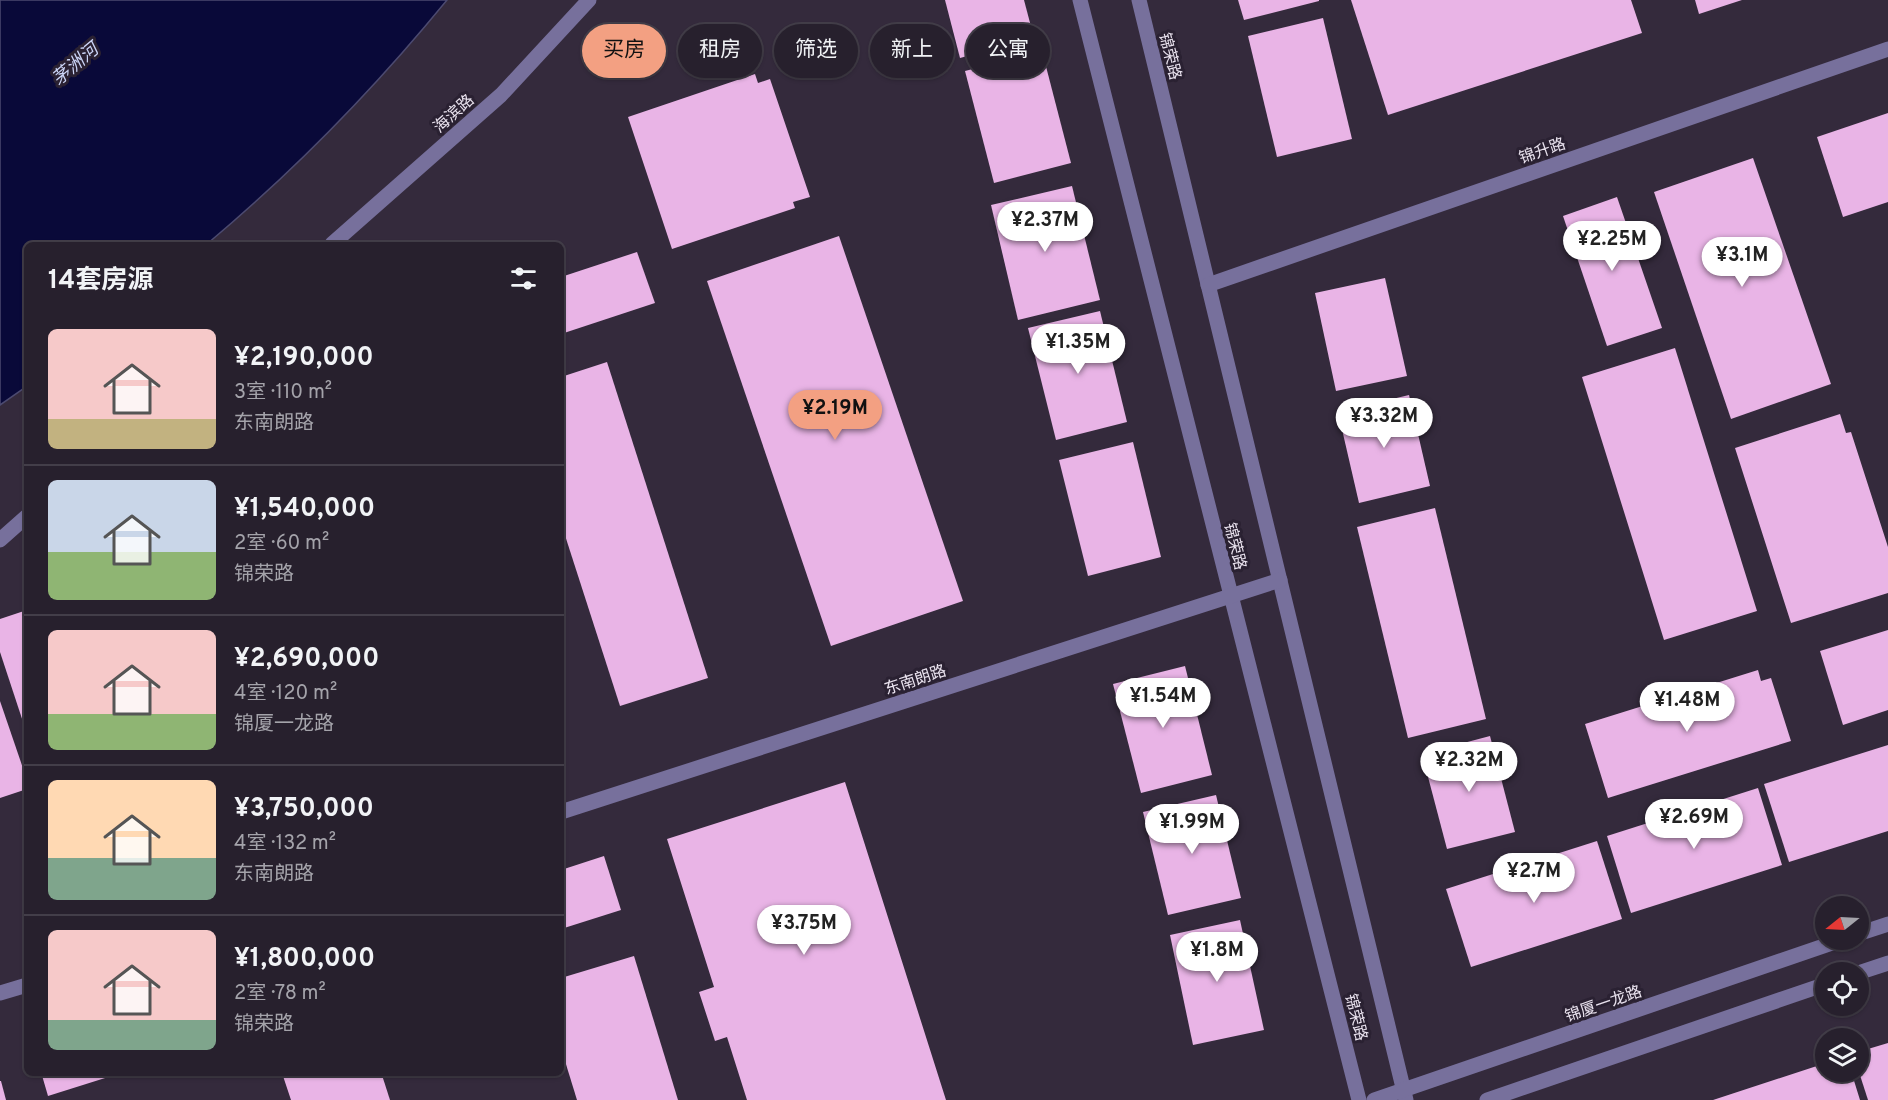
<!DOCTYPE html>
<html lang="zh">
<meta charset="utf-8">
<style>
body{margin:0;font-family:Overpass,"Noto Sans SC",sans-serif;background:#332d39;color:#f1f3f6;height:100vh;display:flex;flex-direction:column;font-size:22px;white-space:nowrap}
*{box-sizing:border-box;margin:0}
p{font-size:20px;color:#a4a3aa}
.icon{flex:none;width:33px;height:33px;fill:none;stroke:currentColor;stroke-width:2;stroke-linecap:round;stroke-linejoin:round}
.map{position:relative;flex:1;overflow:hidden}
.panel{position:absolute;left:24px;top:242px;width:540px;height:834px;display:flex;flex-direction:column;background:#27202d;border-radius:9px;box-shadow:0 2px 4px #0004,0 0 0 2px #433e49}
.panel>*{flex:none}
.banner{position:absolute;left:582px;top:24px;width:570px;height:54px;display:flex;gap:12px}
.needle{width:39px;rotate:252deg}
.buttons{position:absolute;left:1815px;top:896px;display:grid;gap:12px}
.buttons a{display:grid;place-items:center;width:54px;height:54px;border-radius:50%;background:#27202d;box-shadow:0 2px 4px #0004,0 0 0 2px #433e49;font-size:30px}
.price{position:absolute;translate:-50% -51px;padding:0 14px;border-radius:21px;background:#fff;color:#222;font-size:20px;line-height:39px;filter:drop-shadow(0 2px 3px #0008)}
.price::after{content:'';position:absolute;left:50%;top:36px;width:18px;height:14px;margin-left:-9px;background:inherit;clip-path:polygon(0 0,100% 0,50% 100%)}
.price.on{background:#f3a082;color:#111}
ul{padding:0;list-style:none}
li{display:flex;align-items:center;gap:18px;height:150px;padding:0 24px}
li+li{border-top:2px solid #433e49}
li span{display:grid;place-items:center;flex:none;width:168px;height:120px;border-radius:9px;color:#555}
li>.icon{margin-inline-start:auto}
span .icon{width:72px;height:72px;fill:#fffc;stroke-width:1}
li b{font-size:26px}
h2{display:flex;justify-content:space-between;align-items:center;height:72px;padding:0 24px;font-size:26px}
.pill{padding:0 21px;border-radius:27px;background:#27202d;box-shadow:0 2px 4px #0004,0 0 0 2px #433e49;font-size:21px;line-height:54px}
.pill.on{background:#f3a082;color:#111}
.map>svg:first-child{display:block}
</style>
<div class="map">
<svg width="1888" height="1100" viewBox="0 0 1888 1100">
<rect width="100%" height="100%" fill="#342a3c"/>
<!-- water -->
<path fill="#090939" stroke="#4c4a70" stroke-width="1.5" d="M0,0h447c-72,88 -153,171 -240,244h-180v142l-27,19z"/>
<!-- building -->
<g fill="#e9b4e6">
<polygon points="945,0 1024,0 1034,38 960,58"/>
<polygon points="1238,0 1319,0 1319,1 1244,20"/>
<polygon points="1351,0 1631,0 1642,33 1388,115"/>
<polygon points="1695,0 1742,0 1699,14"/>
<polygon points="1323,18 1352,139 1277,157 1248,36"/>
<polygon points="1042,51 1071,163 994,183 965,71"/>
<polygon points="755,74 758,83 770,79 810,197 793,202 795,208 672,249 628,117"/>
<polygon points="1888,113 1888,202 1843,217 1817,137"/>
<polygon points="1753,158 1831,384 1731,419 1654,192"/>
<polygon points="1072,186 1100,300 1018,320 991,205"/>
<polygon points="1617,197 1662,328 1607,346 1563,216"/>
<polygon points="839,236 963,601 831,646 707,281"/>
<polygon points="637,252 655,303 561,334 561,277"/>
<polygon points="1385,278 1407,376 1336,391 1315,293"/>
<polygon points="1100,311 1127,422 1056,440 1028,328"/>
<polygon points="1675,348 1757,611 1664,640 1582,377"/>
<polygon points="607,362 708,678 620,706 561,523 561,377"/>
<polygon points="1409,395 1430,486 1359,503 1338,412"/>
<polygon points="1840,414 1846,433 1851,432 1888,547 1888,593 1791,623 1735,448"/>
<polygon points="1133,442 1161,557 1088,576 1059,460"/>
<polygon points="1435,508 1486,719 1408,738 1357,527"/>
<polygon points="27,610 27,734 0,652 0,619"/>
<polygon points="1888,630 1888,710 1843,725 1820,651"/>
<polygon points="1185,666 1212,775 1141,793 1113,684"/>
<polygon points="1758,670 1761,681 1771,678 1791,741 1608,798 1585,724"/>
<polygon points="0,701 27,780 27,789 0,798"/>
<polygon points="1490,736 1515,832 1447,849 1422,754"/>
<polygon points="1888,745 1888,831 1789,862 1764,784"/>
<polygon points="845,782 946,1100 747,1100 727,1037 715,1041 699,992 714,987 667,839"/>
<polygon points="1758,788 1782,865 1631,913 1607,836"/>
<polygon points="1216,795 1241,898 1168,915 1143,812"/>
<polygon points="1597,841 1622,919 1471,967 1446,889"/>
<polygon points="604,856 621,910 561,929 561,870"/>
<polygon points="1240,920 1264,1030 1193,1045 1170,935"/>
<polygon points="634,956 678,1100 577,1100 561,1048 561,978"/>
<polygon points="1888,1043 1888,1100 1868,1100 1858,1069 1858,1052"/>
<polygon points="1826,1063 1826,1071 1851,1071 1860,1100 1713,1100"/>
<polygon points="41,1072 121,1072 121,1073 48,1096"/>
<polygon points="292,1072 381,1072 390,1100 291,1100 283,1076"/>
<polygon points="0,1081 1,1081 6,1100 0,1100"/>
</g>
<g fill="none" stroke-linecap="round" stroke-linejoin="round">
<!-- minor -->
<g stroke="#77709c" stroke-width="15">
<polyline points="1080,0 1359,1100"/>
<polyline points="1139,0 1406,1100"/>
<polyline points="332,244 501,95 589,0"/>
<polyline points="1208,285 1888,49"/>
<polyline points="0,540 27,516"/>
<polyline points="561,812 1280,580"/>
<polyline points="1858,934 1888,924"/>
<polyline points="1858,973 1888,963"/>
<polyline points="0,993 27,985"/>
<polyline points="1374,1100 1844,939"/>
<polyline points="1487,1100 1826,984"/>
</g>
</g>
<g text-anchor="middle" stroke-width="6" stroke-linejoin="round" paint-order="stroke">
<!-- street labels -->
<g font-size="16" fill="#eae3ef" stroke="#2a2132">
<text transform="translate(1171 56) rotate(76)" y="6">锦荣路</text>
<text transform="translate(453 113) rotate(-42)" y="6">海滨路</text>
<text transform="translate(1542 150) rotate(-19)" y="6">锦升路</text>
<text transform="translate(1236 546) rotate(76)" y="6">锦荣路</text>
<text transform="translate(915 679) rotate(-18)" y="6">东南朗路</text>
<text transform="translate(1603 1003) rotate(-19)" y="6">锦厦一龙路</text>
<text transform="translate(1357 1017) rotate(76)" y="6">锦荣路</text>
</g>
<!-- water labels -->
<g font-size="18" font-style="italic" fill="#ccd5f7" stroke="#2a2132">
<text transform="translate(75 64) rotate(-40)" y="6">茅洲河</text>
</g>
</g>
</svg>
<div class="buttons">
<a><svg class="needle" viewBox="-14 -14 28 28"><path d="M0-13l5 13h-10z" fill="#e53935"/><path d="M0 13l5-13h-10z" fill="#a4a3aa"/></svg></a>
<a><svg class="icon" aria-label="locate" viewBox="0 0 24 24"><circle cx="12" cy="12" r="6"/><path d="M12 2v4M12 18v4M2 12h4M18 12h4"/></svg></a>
<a><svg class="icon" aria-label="layers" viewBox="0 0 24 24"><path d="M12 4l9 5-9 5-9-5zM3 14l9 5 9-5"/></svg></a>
</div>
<b class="price" style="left:1045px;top:253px">¥2.37M</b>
<b class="price" style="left:1612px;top:272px">¥2.25M</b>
<b class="price" style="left:1742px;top:288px">¥3.1M</b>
<b class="price" style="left:1078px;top:375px">¥1.35M</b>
<b class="price on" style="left:835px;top:441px">¥2.19M</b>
<b class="price" style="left:1384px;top:449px">¥3.32M</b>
<b class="price" style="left:1163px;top:729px">¥1.54M</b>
<b class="price" style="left:1687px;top:733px">¥1.48M</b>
<b class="price" style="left:1469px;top:793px">¥2.32M</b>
<b class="price" style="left:1694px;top:850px">¥2.69M</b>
<b class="price" style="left:1192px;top:855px">¥1.99M</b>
<b class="price" style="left:1534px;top:904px">¥2.7M</b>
<b class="price" style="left:804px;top:956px">¥3.75M</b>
<b class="price" style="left:1217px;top:983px">¥1.8M</b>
<div class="banner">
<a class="pill on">买房</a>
<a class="pill">租房</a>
<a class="pill">筛选</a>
<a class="pill">新上</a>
<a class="pill">公寓</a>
</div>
<section class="panel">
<h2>14套房源<svg class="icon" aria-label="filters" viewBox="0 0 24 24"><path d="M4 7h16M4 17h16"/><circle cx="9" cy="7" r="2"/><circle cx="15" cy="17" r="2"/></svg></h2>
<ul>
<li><span style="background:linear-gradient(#f6c9c9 75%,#c2b280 0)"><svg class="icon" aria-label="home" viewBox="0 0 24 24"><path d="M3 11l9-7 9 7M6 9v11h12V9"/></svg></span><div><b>¥2,190,000</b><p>3室 · 110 m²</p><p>东南朗路</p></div></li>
<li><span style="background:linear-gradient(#c9d6e8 60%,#8fb573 0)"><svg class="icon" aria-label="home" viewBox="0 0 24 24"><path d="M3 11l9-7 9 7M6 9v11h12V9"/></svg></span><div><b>¥1,540,000</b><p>2室 · 60 m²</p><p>锦荣路</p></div></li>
<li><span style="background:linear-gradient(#f6c9c9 70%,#8fb573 0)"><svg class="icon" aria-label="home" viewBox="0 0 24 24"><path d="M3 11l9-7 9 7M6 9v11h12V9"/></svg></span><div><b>¥2,690,000</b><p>4室 · 120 m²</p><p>锦厦一龙路</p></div></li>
<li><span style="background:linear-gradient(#ffd9b3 65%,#7fa58c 0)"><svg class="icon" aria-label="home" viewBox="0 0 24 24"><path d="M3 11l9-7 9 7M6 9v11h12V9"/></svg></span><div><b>¥3,750,000</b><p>4室 · 132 m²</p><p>东南朗路</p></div></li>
<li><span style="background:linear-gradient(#f6c9c9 75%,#7fa58c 0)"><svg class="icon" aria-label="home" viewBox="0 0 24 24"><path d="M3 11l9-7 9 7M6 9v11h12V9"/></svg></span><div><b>¥1,800,000</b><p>2室 · 78 m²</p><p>锦荣路</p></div></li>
</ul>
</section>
</div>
